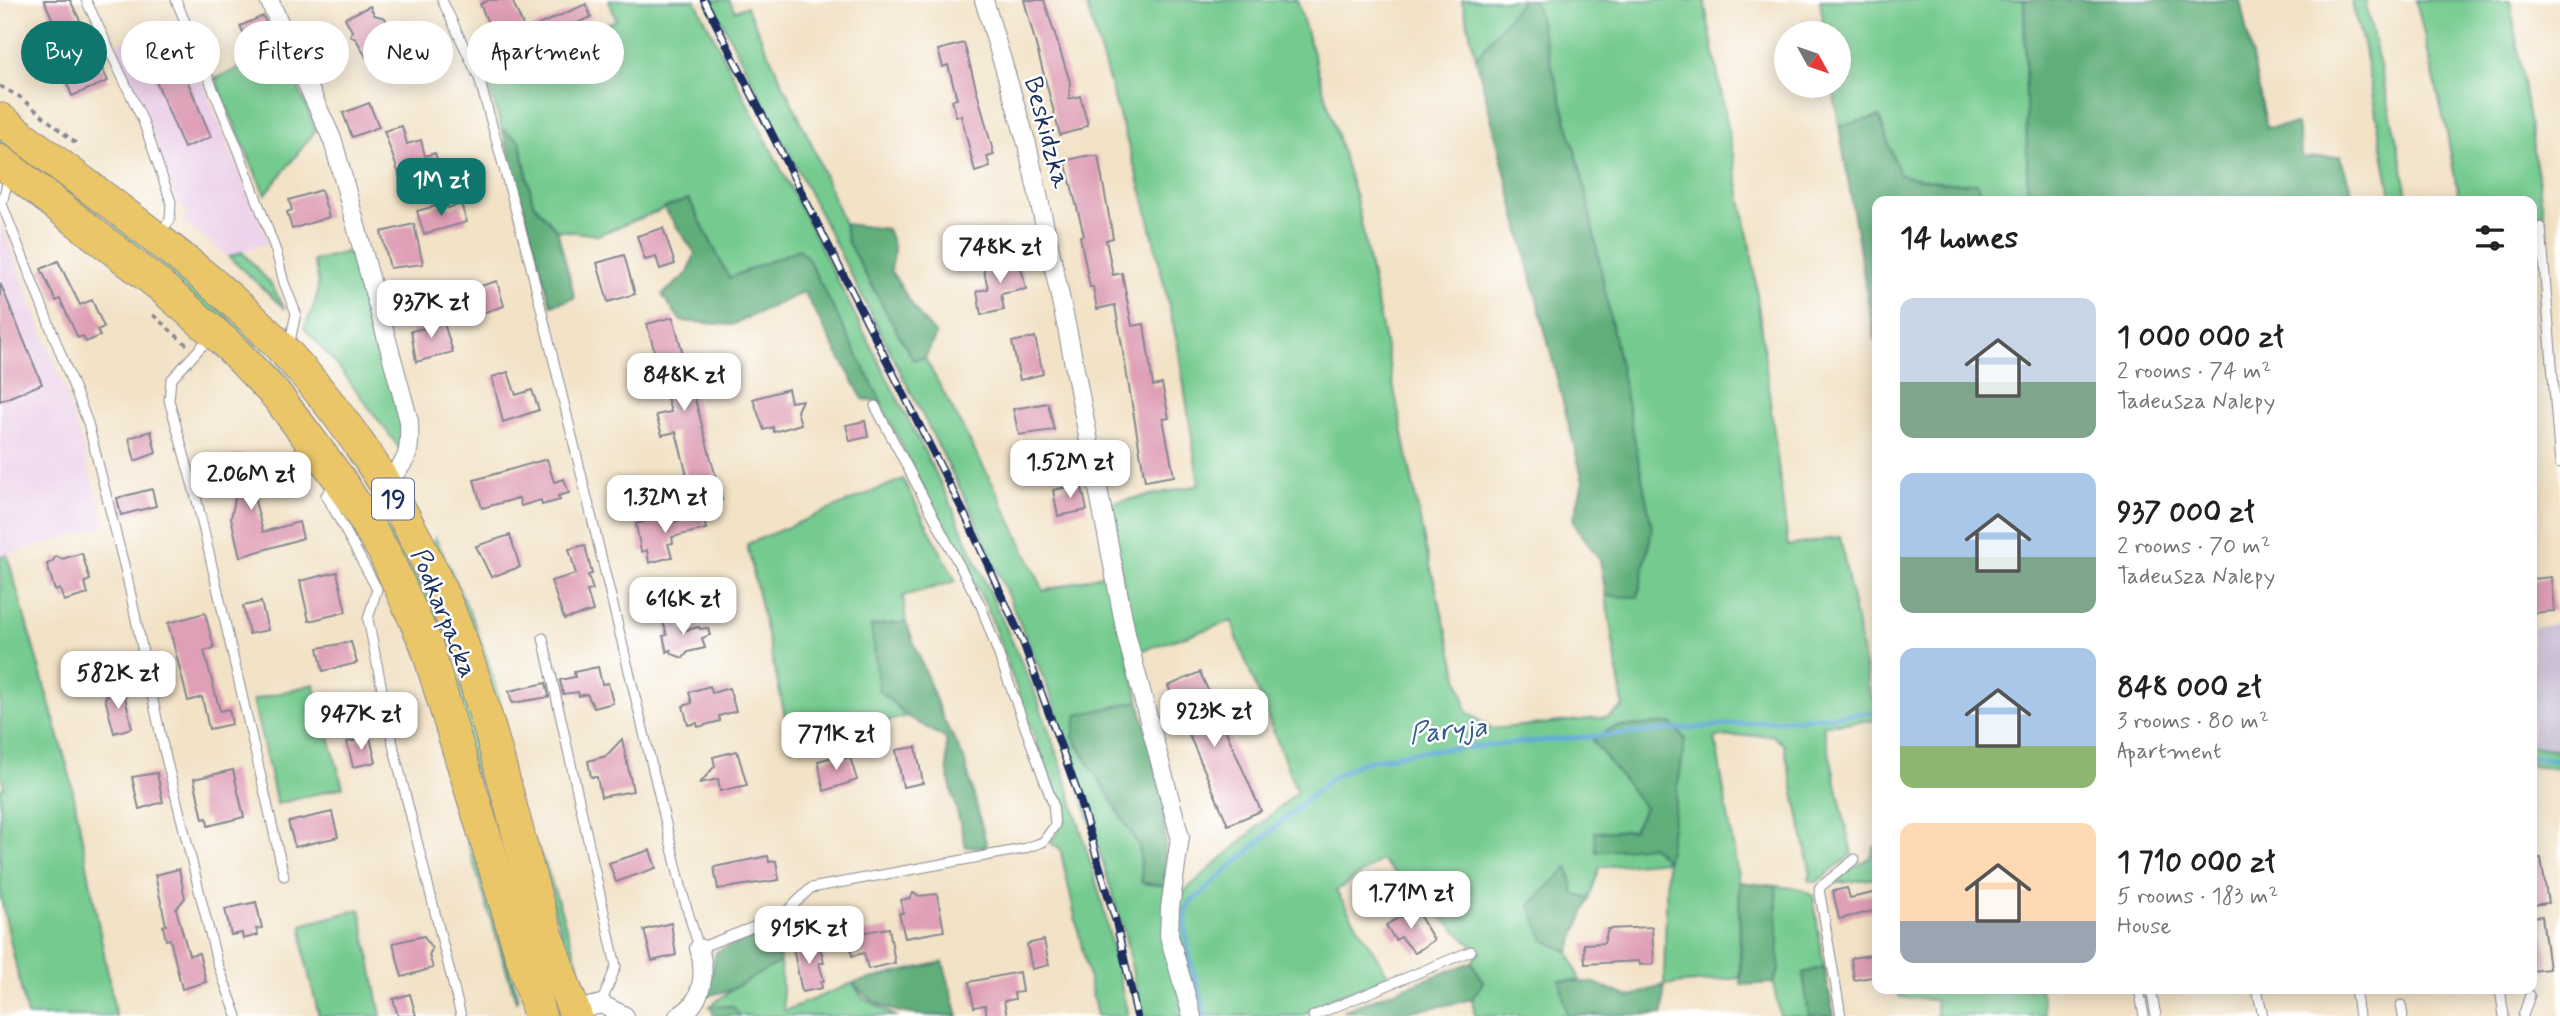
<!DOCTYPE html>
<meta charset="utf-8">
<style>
body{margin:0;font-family:Mynerve,sans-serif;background:#f2f2f2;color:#202124;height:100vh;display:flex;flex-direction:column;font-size:26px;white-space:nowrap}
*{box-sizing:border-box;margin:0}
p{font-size:23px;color:#757577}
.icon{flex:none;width:38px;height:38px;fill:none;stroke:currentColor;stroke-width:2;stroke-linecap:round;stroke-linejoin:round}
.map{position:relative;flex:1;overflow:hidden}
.side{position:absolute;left:1872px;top:196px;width:665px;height:798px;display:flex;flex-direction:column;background:#fff;border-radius:14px;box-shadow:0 4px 18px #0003}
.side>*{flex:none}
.banner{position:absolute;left:21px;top:21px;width:665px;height:63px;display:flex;gap:14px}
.needle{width:46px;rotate:130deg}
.fabs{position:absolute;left:1774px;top:21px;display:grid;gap:14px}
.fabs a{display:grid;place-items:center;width:77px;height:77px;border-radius:50%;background:#fff;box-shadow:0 4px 18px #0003;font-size:35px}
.price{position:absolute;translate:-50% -60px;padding:0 16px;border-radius:14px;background:#fff;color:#222;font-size:23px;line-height:46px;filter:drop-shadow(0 2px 4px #0008)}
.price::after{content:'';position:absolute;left:50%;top:42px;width:21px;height:16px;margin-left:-10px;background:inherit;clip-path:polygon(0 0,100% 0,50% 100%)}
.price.active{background:#0f766e;color:#fff}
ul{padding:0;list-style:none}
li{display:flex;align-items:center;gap:21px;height:175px;padding:0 28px}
li span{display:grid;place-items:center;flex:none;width:196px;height:140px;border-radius:14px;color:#555}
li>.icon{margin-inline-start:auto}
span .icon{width:84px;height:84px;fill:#fffc;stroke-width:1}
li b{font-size:30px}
h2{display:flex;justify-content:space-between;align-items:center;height:84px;padding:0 28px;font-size:30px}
.pill{padding:0 24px;border-radius:32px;background:#fff;box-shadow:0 4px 18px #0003;font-size:24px;line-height:63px}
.pill.active{background:#0f766e;color:#fff}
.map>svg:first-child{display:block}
</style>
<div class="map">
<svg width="2560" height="1016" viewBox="0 0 2560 1016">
<rect width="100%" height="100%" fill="#fff"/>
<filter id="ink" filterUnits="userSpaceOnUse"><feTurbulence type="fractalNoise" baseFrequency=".0143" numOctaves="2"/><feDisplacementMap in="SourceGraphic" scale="14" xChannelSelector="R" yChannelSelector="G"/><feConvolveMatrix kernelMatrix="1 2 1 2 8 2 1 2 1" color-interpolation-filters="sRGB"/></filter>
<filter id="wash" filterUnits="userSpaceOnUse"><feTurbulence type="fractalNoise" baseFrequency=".00686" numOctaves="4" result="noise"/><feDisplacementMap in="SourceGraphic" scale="28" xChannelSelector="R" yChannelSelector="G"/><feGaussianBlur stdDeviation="1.57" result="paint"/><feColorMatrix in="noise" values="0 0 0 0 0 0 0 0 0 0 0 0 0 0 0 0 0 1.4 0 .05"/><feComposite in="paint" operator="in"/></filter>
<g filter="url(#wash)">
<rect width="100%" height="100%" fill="#f2e2c6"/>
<!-- built -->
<g fill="#ecd1ea">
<polygon points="177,19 268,242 229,257 182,220 188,214 175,197 145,110 116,45"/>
<polygon points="0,222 64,387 106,526 0,556"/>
</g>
<!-- industrial -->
<polygon fill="#cbbfd5" points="2560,623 2560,750 2532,746 2532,628"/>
<!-- green -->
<g fill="#75cb8f" stroke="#487d76" stroke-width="2" fill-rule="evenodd">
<polygon points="609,0 695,0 945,492 1035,693 1064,773 1101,899 1128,1016 1097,1016 1060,848 1050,843 1061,826 1053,788 986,605 939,520 807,257 798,250 729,278 689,199 598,235 557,230 533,203 520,141 502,129 485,75 616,20"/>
<polygon points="711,0 729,0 735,11 746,6 812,145 844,224 848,243 913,360 925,358 997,492 1044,591 1108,573 1139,701 1112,708 1073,737 1139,846 1142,883 1166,886 1187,1016 1142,1016 1124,931 1052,698 971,510"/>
<path d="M1085,0h212l60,202 68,343 42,167 25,17 117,-12 14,-10 -17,-111h32l14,-67 -68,-345 -50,-184h170l49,263 35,283 52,-9 31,161 7,-1v23l-55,5 29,129 -35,28 -9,-2 3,-6 -27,-129 -12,-10 -57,2 24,145 1,96 -76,7 3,-124 -67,6 -11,32 -15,-5 -7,-26 -23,72 25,12 11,29 -19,-1 6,36h-92l-3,-17 10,-17 -10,-20 7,-10 -98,-92 -45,31 54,87 -59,20 -29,18h-103l-22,-82 1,-37 119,-105 -59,-151 -6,-20 -95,31 -30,-148 92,-19 -21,-139 -33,-144zM1671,723l14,15 -18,122 -34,-30 12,-22 -52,-67 21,-14z"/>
<polygon points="1462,0 1522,0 1476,58"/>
<polygon points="1820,0 2024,0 2028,201 1981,199 1977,183 1944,183 1899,175 1879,117 1839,126 1833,86 1839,86 1839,33 1825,33"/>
<polygon points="2351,0 2365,0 2404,173 2407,201 2392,201 2363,44"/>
<polygon points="2416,0 2510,0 2545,222 2532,224 2532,201 2459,201 2447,133"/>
<polygon points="282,48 316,130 265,195 215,79"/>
<polygon points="0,132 99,209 92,219 0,148"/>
<polygon points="117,222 189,278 289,377 276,380 109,232"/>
<path d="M354,250l46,169 4,23 -4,7 -63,-84 -33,-37c11,-22 20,-43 9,-67z"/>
<polygon points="242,252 271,284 285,309 229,257"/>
<polygon points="306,409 352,472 434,606 493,781 480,784"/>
<polygon points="903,479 956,581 903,596 906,622 872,626 879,690 907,716 792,748 747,544"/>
<path d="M435,537c29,61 62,128 69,195l-73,-186z"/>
<polygon points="7,555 70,776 116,1016 27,1016 0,894 0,790 4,787 0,772 0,556"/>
<polygon points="314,684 343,787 277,804 253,700"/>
<polygon points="2532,746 2560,750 2560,769 2532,766"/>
<polygon points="464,814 518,997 516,1001 461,821"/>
<polygon points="533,839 547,868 587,991 577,986"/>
<polygon points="1878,846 1878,878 1829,884 1871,857 1874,847"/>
<polygon points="1776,886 1802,889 1813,896 1824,967 1803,973 1809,1016 1780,1016 1773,983 1779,970"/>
<polygon points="360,909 381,1016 319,1016 305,959 302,925"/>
<polygon points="780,962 784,1011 853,983 862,997 895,1016 740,1016 733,1006 710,1006 745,980"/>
<polygon points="1898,989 2040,989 2046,1016 1936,1016 1936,1000 1899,997"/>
</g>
<!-- forest -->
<g fill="#60af7a" stroke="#3e6f6c" stroke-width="2">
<polygon points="1522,0 1534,0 1584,184 1652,529 1638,597 1606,596 1600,560 1573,522 1583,481 1476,58"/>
<polygon points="2024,0 2240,0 2267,128 2297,124 2302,158 2340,156 2355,201 2028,201"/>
<polygon points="1879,117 1900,175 1944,183 1977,183 1981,201 1878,201 1875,342 1839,126"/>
<polygon points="502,129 520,141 533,203 557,230 575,298 551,305"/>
<polygon points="689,199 729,278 799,249 807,257 882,403 863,399 804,292 732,325 681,321 662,295 688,273 695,253 664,208"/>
<polygon points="844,224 887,229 894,248 891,271 918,314 936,335 925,358 913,360 848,243"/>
<polygon points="906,622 943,719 964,758 987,847 966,847 948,775 946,739 907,716 879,690 871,626"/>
<polygon points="1139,701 1164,798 1166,886 1142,883 1139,846 1073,737 1077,715"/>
<polygon points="1671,723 1685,739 1667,861 1652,846 1596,852 1595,832 1633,830 1645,808 1593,741 1614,727"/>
<polygon points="1568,867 1574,894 1589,899 1569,952 1544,940 1530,905"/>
<polygon points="1739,882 1776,886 1779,970 1773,983 1741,985"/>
<polygon points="778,925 780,962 730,990 707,996 716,952"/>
<path d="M943,962l15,54c-43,0 -78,0 -105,-33z"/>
<path d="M1472,962l11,20 -11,17c-41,11 -89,17 -130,12z"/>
<polygon points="1824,967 1834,1016 1809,1016 1803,973"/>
<polygon points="1560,980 1595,983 1629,997 1664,985 1663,1014 1567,1016"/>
<polygon points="710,1006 733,1006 740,1016 714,1016"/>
</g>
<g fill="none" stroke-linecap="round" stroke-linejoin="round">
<!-- stream -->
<g stroke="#60aad8" stroke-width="5">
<polyline points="2532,757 2560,761"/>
<path d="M1206,1016c-9,-34 -26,-74 -19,-110l143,-127 30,-16 53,-11 465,-40"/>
</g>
</g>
<g id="blocks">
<!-- building -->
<g fill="#df9fb6">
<polygon points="44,0 70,0 88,37 70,46 66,37 61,39"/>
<polygon points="489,0 512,0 524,28 495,40 480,4"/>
<polygon points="1024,0 1044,0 1070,82 1069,99 1080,96 1088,125 1078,130 1060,135"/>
<polygon points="586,4 591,17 534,42 529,29"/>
<polygon points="370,6 374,15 385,18 388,25 384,35 393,55 371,66 356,39 350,36 352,31 345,18"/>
<polygon points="263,16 269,29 247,40 240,26"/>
<polygon points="964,43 994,155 987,157 990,167 975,172 961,115 956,117 952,100 957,99 948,65 943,67 938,50"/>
<polygon points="180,63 211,137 184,148 153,74"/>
<polygon points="100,64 108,81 72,96 63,74 76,68 78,73"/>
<polygon points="369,103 379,127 352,137 343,113"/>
<polygon points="402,126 407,144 421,140 425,156 435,153 440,169 401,180 384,131"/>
<polygon points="1085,156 1098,156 1113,238 1106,240 1113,275 1122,273 1132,326 1144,324 1153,386 1162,384 1169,418 1163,419 1174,476 1145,481 1115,305 1097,309 1093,287 1090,287 1080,236 1084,235 1065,161"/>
<polygon points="321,190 329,217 292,229 287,212 292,210 289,200"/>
<polygon points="447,203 448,208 461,204 467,222 424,234 417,211"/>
<polygon points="414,224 423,264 390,268 381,232"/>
<polygon points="663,228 675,264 660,269 656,257 645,260 637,236"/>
<polygon points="624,255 635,294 608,302 597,263"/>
<polygon points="1019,258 1026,289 1001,294 1004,310 981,315 977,291 988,289 983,266"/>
<polygon points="58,261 80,305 92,300 104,327 97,330 100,336 86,342 83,336 78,338 60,299 56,301 41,269"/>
<polygon points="497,281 504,306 447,324 439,299"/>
<polygon points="0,283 42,384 0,401"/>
<polygon points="442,317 453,352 416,362 411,331 425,328 423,321"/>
<polygon points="673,317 722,500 695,507 676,432 662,435 656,415 671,412 647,324"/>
<polygon points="1035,337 1043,374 1020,380 1012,342"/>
<polygon points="508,372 516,395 532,390 539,410 503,422 492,377"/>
<polygon points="788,389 791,402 802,400 797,411 801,424 774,432 773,427 764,430 753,399"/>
<polygon points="1048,403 1054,430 1019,435 1013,409"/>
<polygon points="865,421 868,437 850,441 846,425"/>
<polygon points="151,431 156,453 135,461 129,438"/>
<polygon points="243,454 263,532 299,522 303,538 240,557 231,518 238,485 226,489 218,459"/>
<polygon points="547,459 554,482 564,479 569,493 558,496 560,500 542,505 541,500 521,506 519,498 482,508 474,480"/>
<polygon points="1081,484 1087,510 1058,516 1053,490"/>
<polygon points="152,489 156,506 121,515 117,498"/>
<polygon points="703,515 706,529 672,537 673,543 668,544 672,557 649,563 647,550 641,552 636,524 667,516 668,523"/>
<polygon points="510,535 520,567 491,577 476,546"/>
<polygon points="585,545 592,574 588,575 593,590 587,591 593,611 564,619 551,581 576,574 569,549"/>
<polygon points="82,553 90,580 85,582 88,594 64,601 60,589 55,591 47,564 52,562 56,556 62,559"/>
<polygon points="337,572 346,612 309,621 300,581"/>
<polygon points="2551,577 2554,611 2532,613 2532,579"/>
<polygon points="261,602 268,630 249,634 243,606"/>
<polygon points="205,613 214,648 204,651 220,711 229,709 232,724 209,729 202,697 188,701 168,623"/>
<polygon points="677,614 682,631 699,627 700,629 708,628 710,635 702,638 705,648 688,652 683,658 672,654 671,650 667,652 663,636 667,635 662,618"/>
<polygon points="351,642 357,663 323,671 318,648"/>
<polygon points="598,667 602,684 608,683 613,703 594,708 587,694 579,696 578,692 563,694 560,680 575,677 574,672"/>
<polygon points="1200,672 1261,811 1228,825 1168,686"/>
<polygon points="546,683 549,697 512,703 509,691"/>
<polygon points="710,686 712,693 729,688 736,711 719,716 720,721 698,727 697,723 688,725 683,706 692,703 689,692"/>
<polygon points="110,690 117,693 124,692 132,728 114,733 105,698"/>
<polygon points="370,738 376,762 353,767 347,742"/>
<polygon points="622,739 633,791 601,797 597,777 591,777 588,761 606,756"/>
<polygon points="916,747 923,783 903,787 896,750"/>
<polygon points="737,751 747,785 720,791 718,779 700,783 715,766 713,757"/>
<polygon points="841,755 842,759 850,757 857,780 824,791 818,761"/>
<polygon points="233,770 244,817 208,826 207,818 203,819 194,779"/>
<polygon points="157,773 163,802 139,809 132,777"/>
<polygon points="332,812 338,837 295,847 288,822"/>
<polygon points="650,850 656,868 616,882 609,863"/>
<polygon points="768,856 769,862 776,861 779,880 718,889 714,867"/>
<polygon points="2532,858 2541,858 2548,903 2532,905"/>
<polygon points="179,869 185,898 176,909 189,955 199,953 206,982 182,989 170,939 166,940 163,926 166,925 155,875"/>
<polygon points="1847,888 1850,898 1878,892 1878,910 1839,919 1833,891"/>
<polygon points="913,893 919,896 937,894 944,931 905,938 899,913 903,913 901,900 910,898"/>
<polygon points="256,902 262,928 256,929 258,935 243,939 242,933 231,935 225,909"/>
<polygon points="1415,908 1434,940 1415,953 1401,937 1395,940 1386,925"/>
<polygon points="2542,916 2549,969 2532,971 2532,917"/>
<polygon points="671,923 676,955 652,961 644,930"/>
<polygon points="1652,927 1654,964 1640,965 1639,961 1585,964 1584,944 1604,943 1608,929"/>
<polygon points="889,928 895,963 868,969 864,953 852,956 848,935"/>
<polygon points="424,936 432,949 429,955 433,968 402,977 393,943"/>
<polygon points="1044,940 1049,965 1032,969 1027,944"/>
<polygon points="819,942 824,963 819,963 824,981 821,982 822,988 802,992 793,948"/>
<polygon points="1878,954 1878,976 1854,980 1851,958"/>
<polygon points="1019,972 1022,992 1014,993 1015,999 1004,1001 1007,1016 987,1016 985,1005 974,1007 969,982"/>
<polygon points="410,994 416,1016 398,1016 393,999"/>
</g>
</g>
</g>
<g filter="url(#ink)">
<use href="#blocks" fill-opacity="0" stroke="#868892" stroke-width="2"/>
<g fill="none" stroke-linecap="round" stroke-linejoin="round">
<!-- lane casing -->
<g stroke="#868892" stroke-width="11">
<g id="lane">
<polyline points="86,0 143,121 171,202 170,220 159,234"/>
<polyline points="176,0 238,149 276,251 284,283 296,313 289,346"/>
<polyline points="442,0 479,78 529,259 685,902 699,948 782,916 811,888 1023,849 1043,842 1055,825 1053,804 981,606 875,406"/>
<polyline points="9,175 2,204 88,423 127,577 162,742 217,962 237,1016"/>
<polyline points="2541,227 2560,464"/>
<polyline points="211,336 171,380 169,400 197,501 284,876"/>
<polyline points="336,484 326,495 377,589 368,619 394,749 461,1016"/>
<polyline points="543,638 616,966 601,1004"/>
<polyline points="2139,989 2144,1016"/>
<polyline points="2151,989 2156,1016"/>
<polyline points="2257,989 2263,1016"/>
<polyline points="2355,989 2359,1016"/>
<polyline points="2500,989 2504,1016"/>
<polyline points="2401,1005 2403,1016"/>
<polyline points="1313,1016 1471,951"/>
<polyline points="1841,1016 1819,888 1855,859"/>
<polyline points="2523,1016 2530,995"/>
</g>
</g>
<!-- street casing -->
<g stroke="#868892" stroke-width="20">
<g id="street">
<path d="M269,0l64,141 76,280c1,32 1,40 -25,62"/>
<polyline points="984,0 1027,144 1068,333 1127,638 1180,837 1170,908 1169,936 1192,1016"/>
<polyline points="574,1011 601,1004 625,1016"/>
<path d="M678,1016c26,-12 28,-45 21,-68"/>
</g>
</g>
<!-- highway casing -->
<g stroke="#868892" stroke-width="34">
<g id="highway">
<path d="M0,119c75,59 155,114 227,177 107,92 188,218 236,350 44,121 64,251 113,370"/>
<polyline points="0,161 158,284 226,343 277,396 340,480 384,552 426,644 540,1016"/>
</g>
</g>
<!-- path -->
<g stroke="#868892" stroke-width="3.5" stroke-dasharray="5 5" stroke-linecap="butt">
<polyline points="0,86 20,97 79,146"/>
<polyline points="153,315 187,345"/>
</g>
<!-- lane -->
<use href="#lane" stroke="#fff" stroke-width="9"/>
<!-- street -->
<use href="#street" stroke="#fff" stroke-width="18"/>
<!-- highway -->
<use href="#highway" stroke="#eac669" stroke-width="32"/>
<!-- rail casing -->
<g stroke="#1b2f5e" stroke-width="8">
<polyline id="rail" points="704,0 967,519 1023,642 1078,794 1116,922 1137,1016"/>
</g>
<!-- rail -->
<use href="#rail" stroke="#fff" stroke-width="5" stroke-dasharray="16" stroke-linecap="butt"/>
</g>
</g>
<g text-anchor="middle" stroke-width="5" stroke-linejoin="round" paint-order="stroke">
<!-- shield labels -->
<rect fill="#fff" stroke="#5f6d8e" stroke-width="2" x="372" y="478.5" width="42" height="41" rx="5"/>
<g font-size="24" font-weight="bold" fill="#1b2f5e">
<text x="393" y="507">19</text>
</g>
<!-- street labels -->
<g font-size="26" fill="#1b2f5e" stroke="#fff">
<text transform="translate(1048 132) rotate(75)" y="9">Beskidzka</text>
<text transform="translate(445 613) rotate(68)" y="9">Podkarpacka</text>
</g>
<!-- water labels -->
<g font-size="28" font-style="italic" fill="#335a89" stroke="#fff">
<text transform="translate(1448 729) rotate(-6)" y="10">Paryja</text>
</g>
</g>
</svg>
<div class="fabs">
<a><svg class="needle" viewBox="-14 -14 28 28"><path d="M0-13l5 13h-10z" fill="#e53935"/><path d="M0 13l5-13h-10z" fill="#757577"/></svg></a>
</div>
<b class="price active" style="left:441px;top:218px">1M zł</b>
<b class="price" style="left:1000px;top:285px">748K zł</b>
<b class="price" style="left:431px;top:340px">937K zł</b>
<b class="price" style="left:684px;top:413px">848K zł</b>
<b class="price" style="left:1070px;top:500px">1.52M zł</b>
<b class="price" style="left:251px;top:512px">2.06M zł</b>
<b class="price" style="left:665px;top:535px">1.32M zł</b>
<b class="price" style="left:683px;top:637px">616K zł</b>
<b class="price" style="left:118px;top:711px">582K zł</b>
<b class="price" style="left:1214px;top:749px">923K zł</b>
<b class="price" style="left:361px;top:752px">947K zł</b>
<b class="price" style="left:836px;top:772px">771K zł</b>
<b class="price" style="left:1411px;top:931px">1.71M zł</b>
<b class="price" style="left:809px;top:966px">915K zł</b>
<div class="banner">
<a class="pill active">Buy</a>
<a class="pill">Rent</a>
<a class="pill">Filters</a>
<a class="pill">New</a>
<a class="pill">Apartment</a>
</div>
<section class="side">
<h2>14 homes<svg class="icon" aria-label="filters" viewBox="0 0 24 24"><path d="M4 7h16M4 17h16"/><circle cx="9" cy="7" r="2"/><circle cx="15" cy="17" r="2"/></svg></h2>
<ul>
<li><span style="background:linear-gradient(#c9d6e8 60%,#7fa58c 0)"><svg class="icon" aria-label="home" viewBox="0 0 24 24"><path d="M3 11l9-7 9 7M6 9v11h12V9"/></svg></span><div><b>1 000 000 zł</b><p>2 rooms · 74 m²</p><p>Tadeusza Nalepy</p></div></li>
<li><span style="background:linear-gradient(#a9c7e8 60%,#7fa58c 0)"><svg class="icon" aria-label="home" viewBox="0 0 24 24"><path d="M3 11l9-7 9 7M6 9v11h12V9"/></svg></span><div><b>937 000 zł</b><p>2 rooms · 70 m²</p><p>Tadeusza Nalepy</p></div></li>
<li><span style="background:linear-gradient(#a9c7e8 70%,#8fb573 0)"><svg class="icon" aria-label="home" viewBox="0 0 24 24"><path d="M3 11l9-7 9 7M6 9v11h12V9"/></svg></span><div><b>848 000 zł</b><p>3 rooms · 80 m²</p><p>Apartment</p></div></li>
<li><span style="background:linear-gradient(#ffd9b3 70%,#9aa5b1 0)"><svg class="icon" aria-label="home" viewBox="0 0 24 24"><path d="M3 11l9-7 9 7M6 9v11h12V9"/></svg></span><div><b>1 710 000 zł</b><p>5 rooms · 183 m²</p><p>House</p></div></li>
</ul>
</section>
</div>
